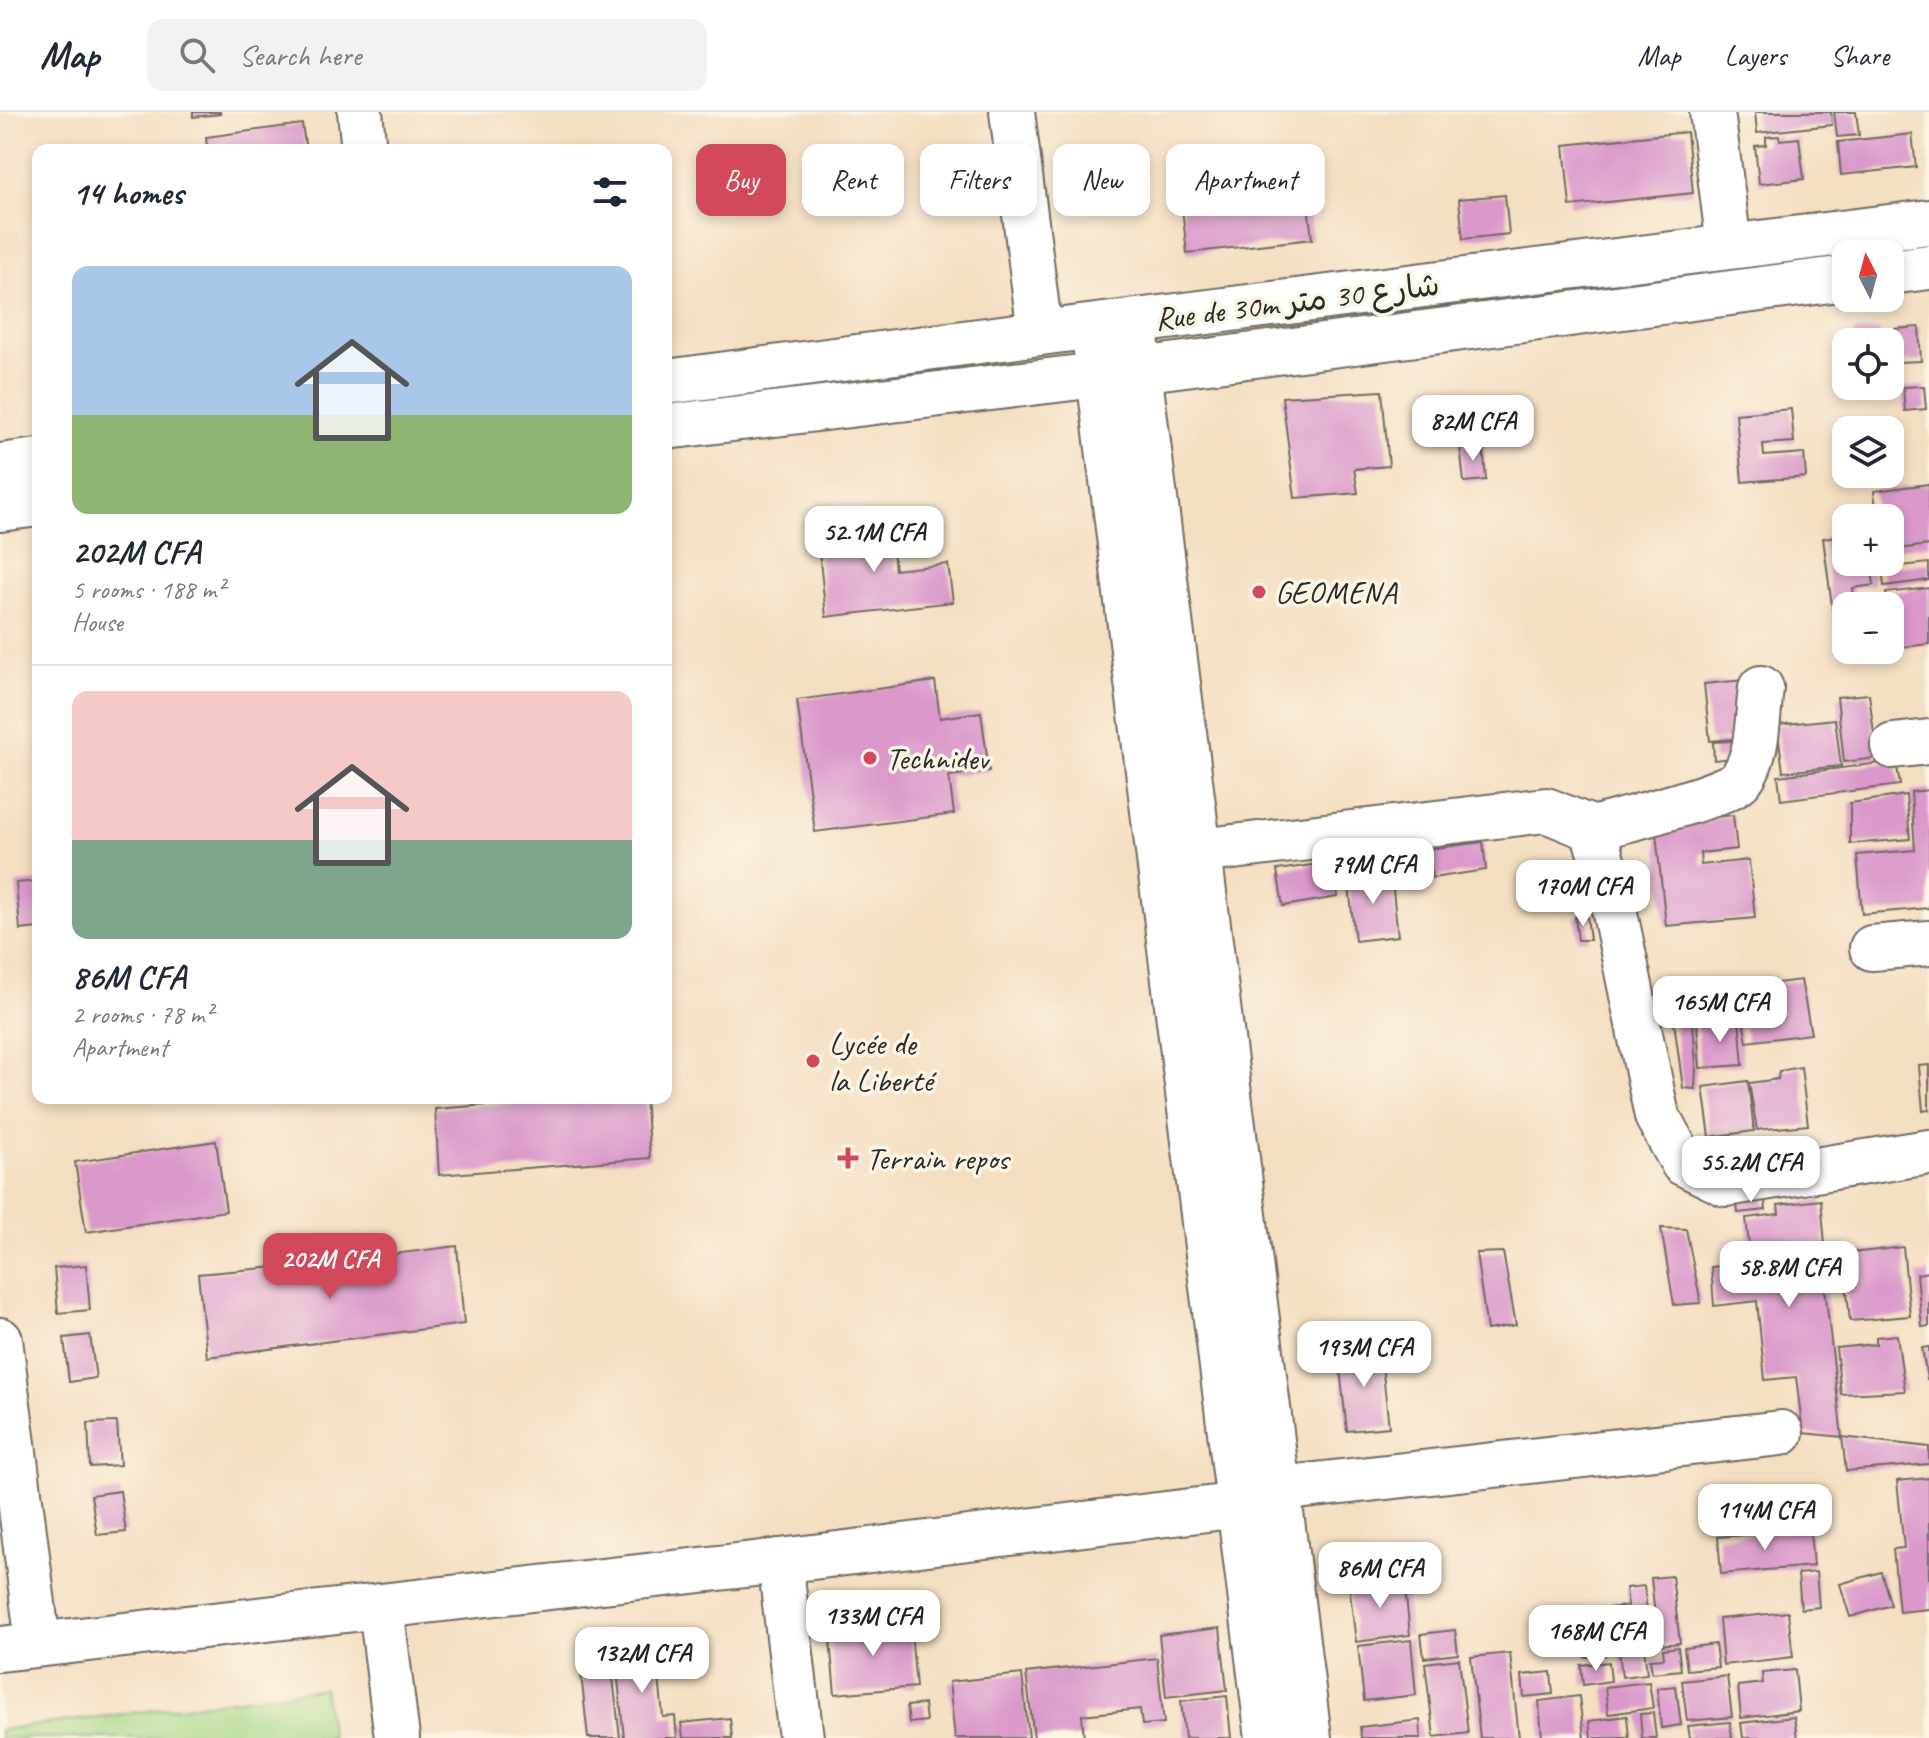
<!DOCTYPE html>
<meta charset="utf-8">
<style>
body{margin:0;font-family:Caveat,"Playpen Sans Arabic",sans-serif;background:#f2f2f3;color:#1f2937;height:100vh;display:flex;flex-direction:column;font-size:30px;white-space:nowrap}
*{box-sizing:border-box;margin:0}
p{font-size:26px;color:#747a83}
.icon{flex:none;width:44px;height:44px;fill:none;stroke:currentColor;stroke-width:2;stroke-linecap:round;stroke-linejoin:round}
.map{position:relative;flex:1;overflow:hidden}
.panel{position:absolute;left:32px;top:32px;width:640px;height:960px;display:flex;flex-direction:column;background:#fff;border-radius:16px;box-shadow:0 4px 12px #0003}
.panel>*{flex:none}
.banner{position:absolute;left:696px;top:32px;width:760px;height:72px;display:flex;gap:16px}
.needle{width:52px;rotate:354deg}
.fabs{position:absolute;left:1832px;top:128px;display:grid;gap:16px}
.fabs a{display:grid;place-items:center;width:72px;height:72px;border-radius:16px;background:#fff;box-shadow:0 4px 12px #0003;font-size:40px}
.price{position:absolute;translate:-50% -68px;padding:0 18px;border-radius:16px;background:#fff;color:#222;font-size:26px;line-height:52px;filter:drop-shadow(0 2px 4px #0008)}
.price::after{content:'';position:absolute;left:50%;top:48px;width:24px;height:18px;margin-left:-12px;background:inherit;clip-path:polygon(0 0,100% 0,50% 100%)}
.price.active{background:#d1495b;color:#fff}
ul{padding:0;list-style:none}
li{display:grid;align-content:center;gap:16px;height:424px;padding:0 40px}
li+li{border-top:2px solid #e0e1e3}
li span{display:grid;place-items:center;height:248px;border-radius:16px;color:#555}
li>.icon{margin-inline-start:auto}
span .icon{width:144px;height:144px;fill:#fffc;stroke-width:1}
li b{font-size:34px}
h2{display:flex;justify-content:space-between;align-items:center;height:96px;padding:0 40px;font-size:34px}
.tag{padding:0 28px;border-radius:16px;background:#fff;box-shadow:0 4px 12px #0003;font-size:28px;line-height:72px}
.tag.active{background:#d1495b;color:#fff}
header{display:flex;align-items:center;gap:48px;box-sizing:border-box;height:112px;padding:0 40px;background:#fff;border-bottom:2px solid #e0e1e3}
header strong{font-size:38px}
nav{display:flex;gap:44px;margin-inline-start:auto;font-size:28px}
.search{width:560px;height:72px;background:#f2f2f3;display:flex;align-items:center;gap:20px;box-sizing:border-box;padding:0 28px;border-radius:16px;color:#747a83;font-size:30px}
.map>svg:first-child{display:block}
</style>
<header>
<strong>Map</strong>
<div class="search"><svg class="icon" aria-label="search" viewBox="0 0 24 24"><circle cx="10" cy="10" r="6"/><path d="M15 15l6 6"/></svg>Search here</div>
<nav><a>Map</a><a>Layers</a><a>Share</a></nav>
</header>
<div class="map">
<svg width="1929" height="1626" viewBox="0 0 1929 1626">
<rect width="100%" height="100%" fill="#fcf5e5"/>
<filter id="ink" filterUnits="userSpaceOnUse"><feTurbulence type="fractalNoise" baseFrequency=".0125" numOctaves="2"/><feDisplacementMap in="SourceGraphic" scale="16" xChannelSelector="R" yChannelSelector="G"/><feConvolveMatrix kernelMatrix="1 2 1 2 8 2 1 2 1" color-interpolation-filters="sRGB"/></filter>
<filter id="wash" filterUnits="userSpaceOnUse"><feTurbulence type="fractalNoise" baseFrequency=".006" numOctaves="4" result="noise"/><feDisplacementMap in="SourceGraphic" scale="32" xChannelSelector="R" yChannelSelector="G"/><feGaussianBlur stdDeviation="1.8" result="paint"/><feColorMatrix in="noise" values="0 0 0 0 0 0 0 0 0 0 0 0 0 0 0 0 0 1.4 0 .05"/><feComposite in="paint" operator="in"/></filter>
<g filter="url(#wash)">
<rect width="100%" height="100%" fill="#f4dec1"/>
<!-- green -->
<polygon fill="#a4d786" stroke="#688158" stroke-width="2" points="324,1576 331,1626 0,1626 0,1618"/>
<g id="blocks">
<!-- building -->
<g fill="#da98cb">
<polygon points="193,0 220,0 220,2 193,5"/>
<polygon points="1755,0 1831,0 1832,13 1757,21"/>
<polygon points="1834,0 1856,0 1859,23 1837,25"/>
<polygon points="302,12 306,38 200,38 207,35 206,25"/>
<polygon points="1687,20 1693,81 1570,94 1564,33"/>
<polygon points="1912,22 1916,55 1841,63 1838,30"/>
<polygon points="1779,24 1780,28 1799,26 1804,67 1759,72 1755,34 1766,33 1766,25"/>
<polygon points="1307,83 1312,127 1187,141 1182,96"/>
<polygon points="1505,83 1509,122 1463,127 1459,87"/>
<polygon points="1919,215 1921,249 1898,250 1895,217"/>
<polygon points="1879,218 1880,230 1855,230 1854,220"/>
<polygon points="1924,274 1926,297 1905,299 1903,275"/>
<polygon points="1382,279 1389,354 1354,357 1358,381 1295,386 1282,285"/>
<polygon points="1791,297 1794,330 1763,332 1764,344 1804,341 1806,365 1742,370 1736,302"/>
<polygon points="1483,333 1486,368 1464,370 1460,334"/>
<polygon points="1929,372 1929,433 1890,438 1890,406 1877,406 1874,379"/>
<polygon points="890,412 895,458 948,452 953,490 826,505 817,420"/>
<polygon points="1846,423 1846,450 1871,450 1874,473 1853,476 1855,494 1846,494 1846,524 1836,525 1823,426"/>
<polygon points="1929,451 1929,468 1884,474 1882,456"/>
<polygon points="1929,476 1929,532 1893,536 1890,494 1888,494 1886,481"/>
<polygon points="1744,568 1754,625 1710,629 1704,572"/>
<polygon points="935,569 940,606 981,600 989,659 949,664 954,702 815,720 797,588"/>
<polygon points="1869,582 1877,646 1844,650 1837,585"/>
<polygon points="1835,607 1841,654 1783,660 1777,613"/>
<polygon points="1732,629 1734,646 1714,648 1713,630"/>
<polygon points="1896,649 1900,673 1781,688 1778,664"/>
<polygon points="1929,678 1929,796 1862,802 1857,743 1915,738 1911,680"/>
<polygon points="1906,683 1910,727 1850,732 1850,691"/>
<polygon points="1733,703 1737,737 1700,741 1701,753 1749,748 1755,806 1666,814 1655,712"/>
<polygon points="1483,730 1486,758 1432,766 1429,737"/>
<polygon points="1333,750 1338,785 1283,794 1277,758"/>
<polygon points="1391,760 1398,824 1355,829 1348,765"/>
<polygon points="38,769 38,816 20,818 16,771"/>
<polygon points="1587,804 1590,828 1578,828 1575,805"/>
<polygon points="1801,868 1811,922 1747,930 1737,876"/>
<polygon points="1736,872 1740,903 1680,909 1676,877"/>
<polygon points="1739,908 1743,953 1700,956 1697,910"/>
<polygon points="1674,910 1693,911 1696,953 1695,977 1683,976"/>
<polygon points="1929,953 1929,998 1923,999 1919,954"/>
<polygon points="1801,955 1808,1013 1757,1018 1749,971 1778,967 1779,959"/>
<polygon points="1748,969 1754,1019 1710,1025 1703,975"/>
<polygon points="578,986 645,986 650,1046 439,1063 435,997"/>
<polygon points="216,1029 226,1099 86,1120 75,1050"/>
<polygon points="1764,1082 1766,1098 1738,1101 1736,1085"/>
<polygon points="1821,1088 1826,1144 1784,1147 1786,1173 1824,1168 1842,1325 1803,1321 1796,1265 1765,1268 1757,1189 1714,1194 1711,1155 1751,1151 1746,1106 1779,1102 1778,1093"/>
<polygon points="1661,1116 1686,1117 1701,1191 1674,1193"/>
<polygon points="457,1134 464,1212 207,1245 198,1162 330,1150"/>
<polygon points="1903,1135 1910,1204 1850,1209 1843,1142"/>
<polygon points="1503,1140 1516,1213 1487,1218 1476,1141"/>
<polygon points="86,1153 90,1198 58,1201 54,1156"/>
<polygon points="1929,1160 1929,1214 1922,1215 1917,1162"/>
<polygon points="90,1223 96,1266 69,1270 64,1226"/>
<polygon points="1897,1223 1905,1279 1841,1282 1836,1236 1876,1232 1876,1225"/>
<polygon points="1380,1235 1389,1315 1347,1319 1338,1240"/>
<polygon points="1929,1235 1929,1266 1927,1267 1922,1236"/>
<polygon points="117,1310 120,1353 90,1355 88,1311"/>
<polygon points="1842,1325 1929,1335 1929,1352 1846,1359"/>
<polygon points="1929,1366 1929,1497 1899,1500 1893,1437 1904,1436 1897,1369"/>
<polygon points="120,1379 126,1420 97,1423 91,1383"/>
<polygon points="1810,1418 1813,1454 1721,1462 1718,1425"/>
<polygon points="1816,1460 1819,1495 1801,1497 1798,1462"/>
<polygon points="1881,1460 1891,1493 1850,1505 1840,1472"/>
<polygon points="1672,1464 1680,1531 1658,1533 1651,1466"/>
<polygon points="1404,1466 1410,1523 1356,1530 1349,1472"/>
<polygon points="1644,1474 1649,1514 1611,1518 1609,1496 1628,1494 1626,1476"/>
<polygon points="1788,1500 1793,1545 1723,1553 1719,1507"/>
<polygon points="910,1509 916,1575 835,1582 829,1517"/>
<polygon points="1220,1516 1227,1578 1166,1585 1159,1523"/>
<polygon points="1455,1518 1458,1542 1424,1546 1421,1522"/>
<polygon points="1603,1519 1605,1543 1585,1545 1583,1521"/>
<polygon points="1411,1528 1416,1583 1364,1589 1358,1534"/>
<polygon points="1715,1532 1718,1555 1687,1558 1684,1536"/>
<polygon points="656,1534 663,1605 675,1604 677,1626 624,1626 615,1538"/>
<polygon points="1678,1535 1681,1558 1652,1561 1650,1547 1664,1546 1663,1537"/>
<polygon points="1644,1536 1647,1562 1622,1565 1619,1539"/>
<polygon points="610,1540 620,1626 588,1626 579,1543"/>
<polygon points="1510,1541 1519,1626 1480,1626 1471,1545"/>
<polygon points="1157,1546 1164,1611 1142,1613 1140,1597 1082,1603 1084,1626 1034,1626 1026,1561"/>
<polygon points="1459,1547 1468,1621 1434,1625 1425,1551"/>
<polygon points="1609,1550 1611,1569 1583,1573 1581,1553"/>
<polygon points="1795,1558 1799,1599 1741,1606 1738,1574 1763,1571 1762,1561"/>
<polygon points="1551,1560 1553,1582 1524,1585 1522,1563"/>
<polygon points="1022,1562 1029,1626 955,1626 949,1570"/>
<polygon points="1727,1564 1732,1605 1687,1609 1682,1569"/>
<polygon points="1649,1570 1653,1596 1608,1602 1605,1575"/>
<polygon points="1676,1574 1681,1613 1661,1616 1657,1576"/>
<polygon points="1227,1584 1231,1626 1185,1626 1181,1589"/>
<polygon points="1579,1584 1584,1626 1542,1626 1539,1589"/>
<polygon points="924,1592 926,1609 909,1611 907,1594"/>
<polygon points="1653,1601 1656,1626 1642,1626 1640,1602"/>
<polygon points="1627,1604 1629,1626 1591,1626 1589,1609"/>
<polygon points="1794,1605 1797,1626 1743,1626 1741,1611"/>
<polygon points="730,1606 732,1626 683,1626 681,1611"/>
<polygon points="1420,1608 1421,1626 1361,1626 1360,1615"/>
<polygon points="1730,1610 1732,1626 1690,1626 1688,1614"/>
</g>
</g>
</g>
<g filter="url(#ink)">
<use href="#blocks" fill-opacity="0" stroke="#716a60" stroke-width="2"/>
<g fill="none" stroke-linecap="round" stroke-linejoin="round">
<!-- minor casing -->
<g stroke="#716a60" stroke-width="48">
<g id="minor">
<polyline points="360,0 364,38"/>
<polyline points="1012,0 1040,221"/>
<polyline points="1712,0 1729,134"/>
<polyline points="1890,160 1929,155"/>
<polyline points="1135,210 1139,258 1309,1626"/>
<polyline points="1093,215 1268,1626"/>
<polyline points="666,270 1040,221 1929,110"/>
<polyline points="666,315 1139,258 1846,166"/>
<polyline points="0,354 38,349"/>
<polyline points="0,397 38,392"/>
<polyline points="1893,634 1929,630"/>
<path d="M1593,717c26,-8 136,-34 148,-50 18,-24 16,-61 20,-91"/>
<polyline points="1199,739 1546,698 1593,717 1610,777 1657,1004 1683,1051 1726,1072 1929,1040"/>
<polyline points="1872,836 1929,831"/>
<polyline points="0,1228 38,1532"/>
<polyline points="1279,1377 1781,1321"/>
<polyline points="780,1449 801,1626"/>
<polyline points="381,1495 397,1626"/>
<polyline points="0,1537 780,1449 1240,1393"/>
</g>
</g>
<!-- minor -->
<use href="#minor" stroke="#fff" stroke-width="44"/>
</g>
</g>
<!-- markers -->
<g fill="#d1495b" stroke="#fcf5e5" stroke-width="3">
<circle cx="1259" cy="480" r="8"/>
<circle cx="870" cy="646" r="8"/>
<circle cx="813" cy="949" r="8"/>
<path d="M844 1034h8v8h8v8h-8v8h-8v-8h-8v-8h8z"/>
</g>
<g text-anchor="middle" stroke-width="7" stroke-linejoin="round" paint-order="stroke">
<!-- street labels -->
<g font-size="32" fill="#2b2b2b" stroke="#fcf5e5">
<text transform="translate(1297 189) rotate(-7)" y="11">Rue de 30m شارع 30 متر</text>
</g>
<!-- poi labels -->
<g font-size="32" fill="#2b2b2b" stroke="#fcf5e5" text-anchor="start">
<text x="1275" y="491">GEOMENA</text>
<text x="886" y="657">Technidev</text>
<text x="829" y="942">Lycée de<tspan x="829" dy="37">la Liberté</tspan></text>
<text x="866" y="1057">Terrain repos</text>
</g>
</g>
</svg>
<div class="fabs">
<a><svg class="needle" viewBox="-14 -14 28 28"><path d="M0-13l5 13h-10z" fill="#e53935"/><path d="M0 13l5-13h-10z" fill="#747a83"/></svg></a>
<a><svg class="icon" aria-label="locate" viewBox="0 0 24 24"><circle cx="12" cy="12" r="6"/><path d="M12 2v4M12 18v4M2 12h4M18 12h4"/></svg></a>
<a><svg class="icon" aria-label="layers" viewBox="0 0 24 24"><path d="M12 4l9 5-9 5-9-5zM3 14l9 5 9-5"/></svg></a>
<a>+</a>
<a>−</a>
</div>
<b class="price" style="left:1473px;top:351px">82M CFA</b>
<b class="price" style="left:874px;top:462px">52.1M CFA</b>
<b class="price" style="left:1373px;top:794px">79M CFA</b>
<b class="price" style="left:1583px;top:816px">170M CFA</b>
<b class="price" style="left:1720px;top:932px">165M CFA</b>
<b class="price" style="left:1751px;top:1092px">55.2M CFA</b>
<b class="price active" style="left:330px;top:1189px">202M CFA</b>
<b class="price" style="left:1789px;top:1197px">58.8M CFA</b>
<b class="price" style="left:1364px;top:1277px">193M CFA</b>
<b class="price" style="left:1765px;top:1440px">114M CFA</b>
<b class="price" style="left:1380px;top:1498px">86M CFA</b>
<b class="price" style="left:873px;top:1546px">133M CFA</b>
<b class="price" style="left:1596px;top:1561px">168M CFA</b>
<b class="price" style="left:642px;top:1583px">132M CFA</b>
<div class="banner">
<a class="tag active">Buy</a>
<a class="tag">Rent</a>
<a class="tag">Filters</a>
<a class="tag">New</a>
<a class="tag">Apartment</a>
</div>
<section class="panel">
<h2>14 homes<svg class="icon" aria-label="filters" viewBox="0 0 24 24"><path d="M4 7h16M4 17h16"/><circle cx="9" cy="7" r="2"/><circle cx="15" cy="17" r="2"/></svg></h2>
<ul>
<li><span style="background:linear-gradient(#a9c7e8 60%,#8fb573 0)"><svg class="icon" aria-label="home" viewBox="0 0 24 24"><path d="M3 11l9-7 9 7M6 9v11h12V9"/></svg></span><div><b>202M CFA</b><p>5 rooms · 188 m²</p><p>House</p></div></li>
<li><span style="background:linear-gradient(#f6c9c9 60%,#7fa58c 0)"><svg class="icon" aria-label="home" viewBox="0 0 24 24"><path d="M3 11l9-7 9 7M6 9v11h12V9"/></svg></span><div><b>86M CFA</b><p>2 rooms · 78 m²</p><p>Apartment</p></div></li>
</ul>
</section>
</div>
